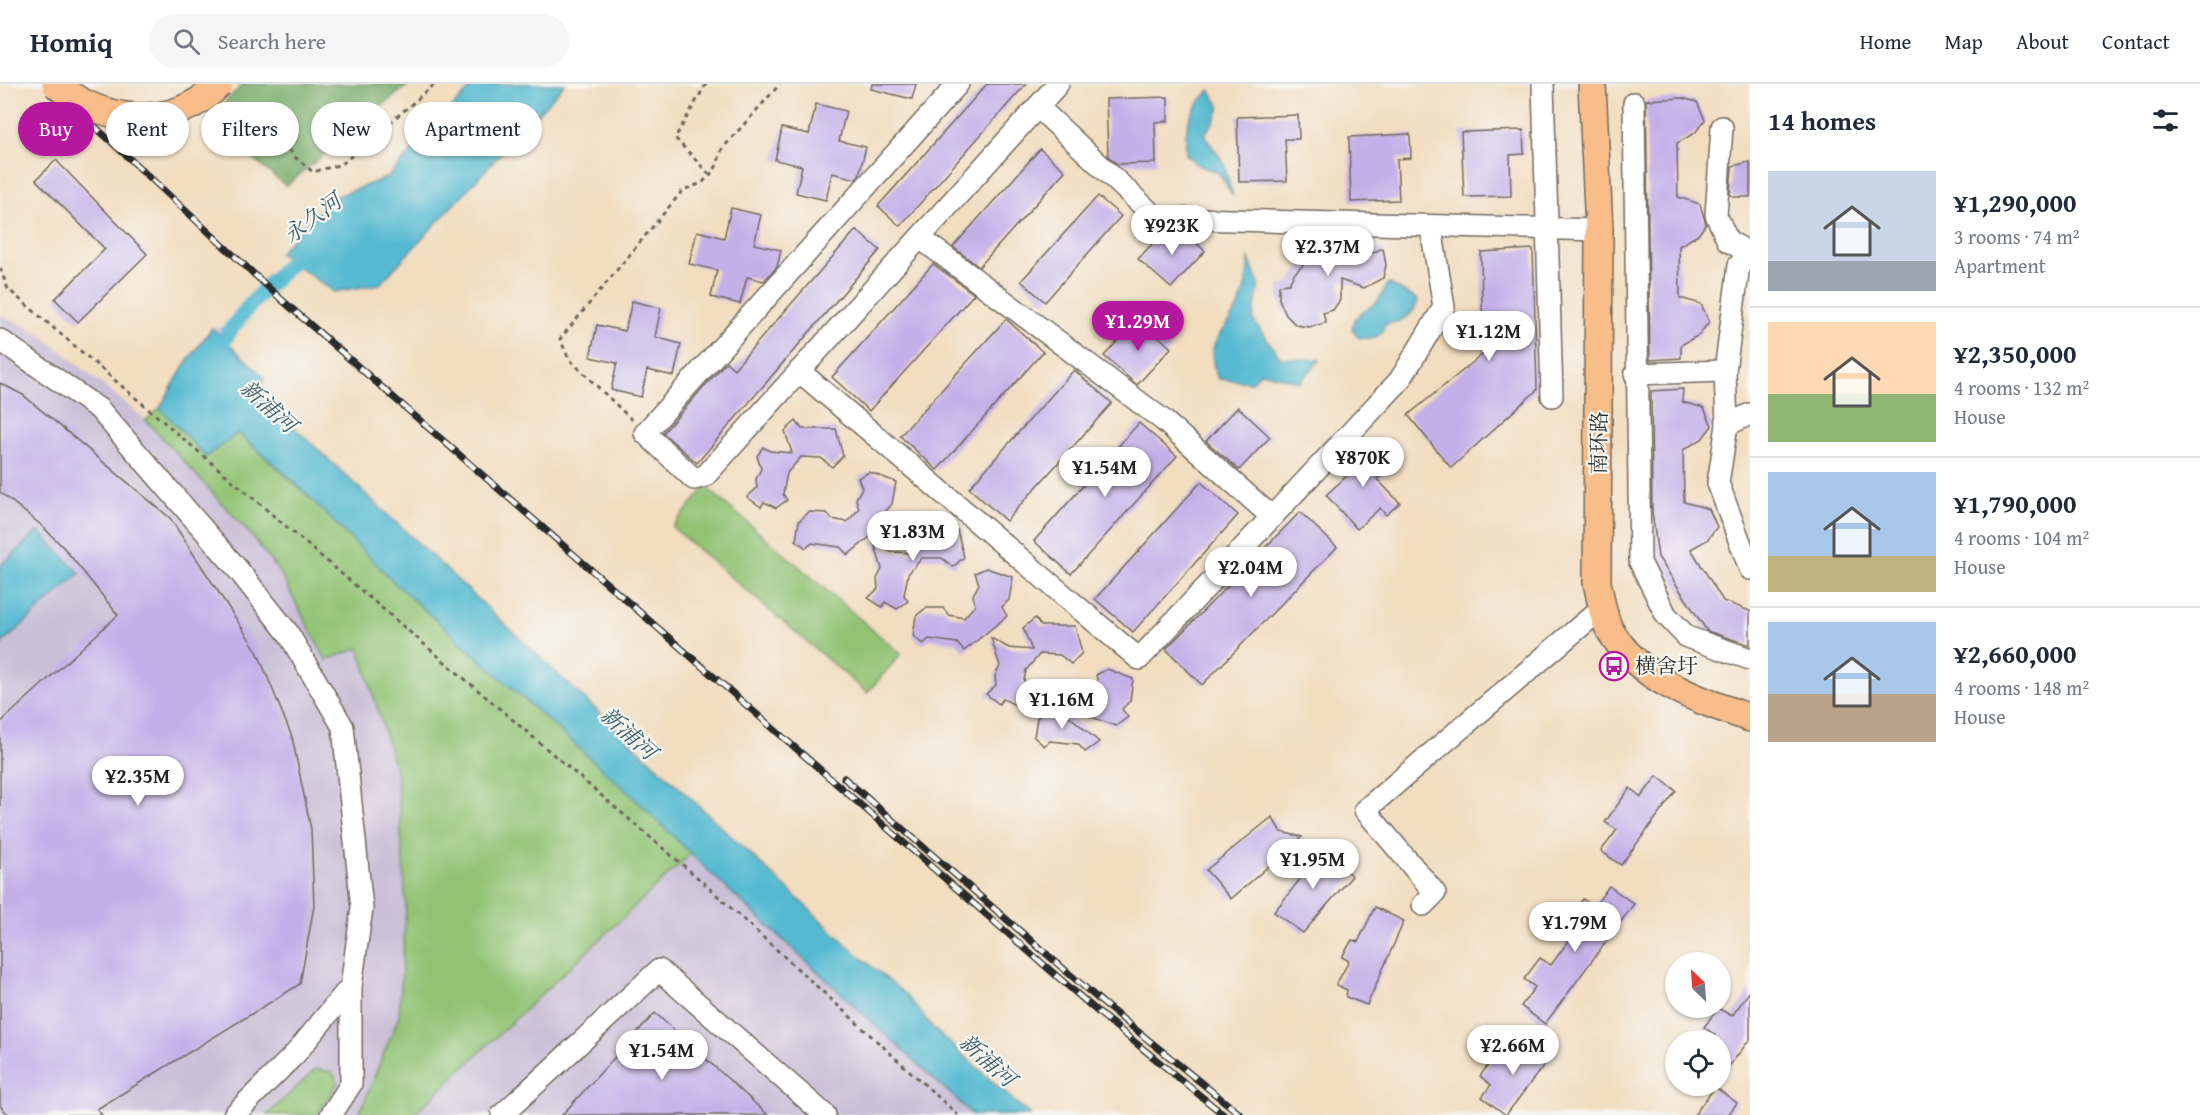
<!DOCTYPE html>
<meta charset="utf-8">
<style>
body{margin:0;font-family:"Gentium Book Plus","Noto Serif SC",serif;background:#f6f6f7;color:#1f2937;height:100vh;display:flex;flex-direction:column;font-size:22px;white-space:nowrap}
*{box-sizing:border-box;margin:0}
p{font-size:20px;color:#747a83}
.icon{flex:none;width:33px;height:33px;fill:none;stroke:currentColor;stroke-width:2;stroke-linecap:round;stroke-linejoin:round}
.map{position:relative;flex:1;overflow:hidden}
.details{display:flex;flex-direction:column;background:#fff;width:450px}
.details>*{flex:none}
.guide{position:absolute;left:18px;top:18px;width:570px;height:54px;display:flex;gap:12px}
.needle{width:39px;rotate:335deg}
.controls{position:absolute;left:1665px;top:868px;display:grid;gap:12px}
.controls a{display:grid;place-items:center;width:66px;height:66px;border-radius:50%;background:#fff;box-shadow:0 2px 4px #0004;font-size:30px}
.price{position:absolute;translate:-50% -51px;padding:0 14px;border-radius:21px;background:#fff;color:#222;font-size:20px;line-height:39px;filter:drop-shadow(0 2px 3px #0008)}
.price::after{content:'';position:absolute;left:50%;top:36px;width:18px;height:14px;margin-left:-9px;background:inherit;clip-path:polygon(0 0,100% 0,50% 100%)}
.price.on{background:#b5179e;color:#fff}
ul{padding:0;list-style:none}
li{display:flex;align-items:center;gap:18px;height:150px;padding:0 18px}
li+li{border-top:2px solid #e0e1e3}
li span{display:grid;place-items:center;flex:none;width:168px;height:120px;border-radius:0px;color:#555}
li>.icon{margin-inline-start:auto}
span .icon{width:72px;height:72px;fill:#fffc;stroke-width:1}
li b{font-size:26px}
h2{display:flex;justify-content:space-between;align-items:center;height:72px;padding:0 18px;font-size:26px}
.tag{padding:0 21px;border-radius:27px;background:#fff;box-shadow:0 2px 4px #0004;font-size:21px;line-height:54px}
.tag.on{background:#b5179e;color:#fff}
header{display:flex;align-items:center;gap:36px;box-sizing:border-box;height:84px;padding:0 30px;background:#fff;border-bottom:2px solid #e0e1e3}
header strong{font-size:28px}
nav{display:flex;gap:33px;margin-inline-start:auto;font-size:21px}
.search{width:420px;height:54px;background:#f6f6f7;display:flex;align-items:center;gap:15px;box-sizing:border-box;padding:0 21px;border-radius:33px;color:#747a83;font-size:22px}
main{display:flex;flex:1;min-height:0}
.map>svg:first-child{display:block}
</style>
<header>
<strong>Homiq</strong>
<div class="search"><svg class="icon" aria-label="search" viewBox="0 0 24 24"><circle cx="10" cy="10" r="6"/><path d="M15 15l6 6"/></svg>Search here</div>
<nav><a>Home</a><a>Map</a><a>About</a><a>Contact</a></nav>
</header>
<main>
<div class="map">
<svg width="1750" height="1031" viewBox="0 0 1750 1031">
<rect width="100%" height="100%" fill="#f6f6f2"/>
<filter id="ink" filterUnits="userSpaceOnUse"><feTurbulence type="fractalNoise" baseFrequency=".0167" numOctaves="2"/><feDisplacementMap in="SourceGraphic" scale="12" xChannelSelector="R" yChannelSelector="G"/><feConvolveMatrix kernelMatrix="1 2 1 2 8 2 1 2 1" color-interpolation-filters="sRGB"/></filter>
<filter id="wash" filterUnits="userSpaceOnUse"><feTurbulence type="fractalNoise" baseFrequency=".008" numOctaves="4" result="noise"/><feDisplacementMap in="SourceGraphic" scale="24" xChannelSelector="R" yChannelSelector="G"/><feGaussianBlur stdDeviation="1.35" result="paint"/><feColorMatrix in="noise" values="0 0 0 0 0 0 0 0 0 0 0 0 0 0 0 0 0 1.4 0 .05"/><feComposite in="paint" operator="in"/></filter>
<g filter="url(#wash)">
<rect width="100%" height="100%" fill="#f2ddbf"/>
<!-- industrial -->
<polygon fill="#c9bfd7" points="0,231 39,249 146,336 160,324 184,282 212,244 234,241 225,256 212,301 1015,1031 0,1031"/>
<!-- green -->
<g fill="#91c373" stroke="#5e774f" stroke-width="1.5">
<polygon points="160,324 206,373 238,349 699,762 413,1031 359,1031 399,932 406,823 397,690 359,564 326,576 280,489 250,450 146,336"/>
<polygon points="706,403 901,570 867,609 672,443"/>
<polygon points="316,985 332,988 338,998 317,1031 267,1031"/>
</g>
<!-- forest -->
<polygon fill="#74a965" stroke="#506a48" stroke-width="1.5" points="243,0 409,0 286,102 206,37"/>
<!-- water -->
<g fill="#54bad1" stroke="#40727e" stroke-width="1.5">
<polygon points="474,0 565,0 380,200 334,208 279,169 330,115 388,93"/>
<path d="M1210,6l10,17 -5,13 -11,15 19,26 10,35 -14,-23 -23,-9 -10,-10c-2,-28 3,-43 24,-64z"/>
<path d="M1249,175l10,25 -6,36 28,38 39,2 -20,22 -39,-10 -9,10 -34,-3c-16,-39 6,-44 21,-74 7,-14 8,-31 10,-46z"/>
<path d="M1388,199l30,17c-4,17 -17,21 -33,25l-4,9 -10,5 -13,-2 -6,-8 2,-10 24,-18z"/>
<polygon points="212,244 264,293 261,306 264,315 857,870 906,911 934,945 1030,1031 973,1031 719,797 629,709 401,505 292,396 238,349 206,373 160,324 184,282"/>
<polygon points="38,447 80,489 0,561 0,482"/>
</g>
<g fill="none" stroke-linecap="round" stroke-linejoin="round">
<!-- canal -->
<path stroke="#54bad1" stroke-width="16" d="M219,276c2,-8 3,-16 7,-23 14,-24 60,-72 82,-88"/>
</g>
<g id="blocks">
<!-- building -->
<g fill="#c4b0e9">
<polygon points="872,0 916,0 912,15 871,5"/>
<polygon points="987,0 1026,0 900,142 878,122"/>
<polygon points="1168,13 1168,37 1155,38 1156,79 1117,80 1108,72 1106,15"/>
<polygon points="1682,14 1697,18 1705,36 1695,49 1677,59 1678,113 1700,120 1706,140 1698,151 1679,162 1680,214 1701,220 1709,238 1699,251 1681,261 1681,274 1650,276 1646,16"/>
<polygon points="816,20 846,27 839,57 866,63 859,91 856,95 832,89 826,116 796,109 802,82 775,76 782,44 809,50"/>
<polygon points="1298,31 1299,55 1285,55 1287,97 1239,98 1237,33"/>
<polygon points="1523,46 1524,70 1510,71 1511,112 1464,113 1461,48"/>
<polygon points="1410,50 1411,74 1397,75 1399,116 1351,118 1349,53"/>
<polygon points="1040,65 1065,87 979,183 953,163"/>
<polygon points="56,76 147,170 78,238 55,215 105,165 36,96"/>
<polygon points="1750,78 1750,113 1734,113 1730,110 1732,82"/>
<polygon points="1098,112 1121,132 1045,218 1021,197"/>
<polygon points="731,124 761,131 754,160 781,166 777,183 764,197 747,193 740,220 711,213 717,186 689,180 697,147 724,154"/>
<polygon points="856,146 880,166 697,379 663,349 726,278 734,285"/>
<polygon points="1164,147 1184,148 1205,167 1171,204 1138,175"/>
<polygon points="1326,151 1345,152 1346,160 1360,158 1372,169 1383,164 1386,181 1383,194 1364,204 1340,196 1340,216 1333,226 1323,229 1326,239 1309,243 1296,241 1286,231 1279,215 1279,201 1289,200 1294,190 1306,178 1302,156"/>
<polygon points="1533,165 1537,306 1451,384 1408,331 1483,270 1481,168"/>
<polygon points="933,180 974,210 869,327 832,293"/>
<polygon points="632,217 661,224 655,253 681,260 674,292 647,286 641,313 611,306 617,279 590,273 597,241 625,247"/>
<polygon points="1139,234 1171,264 1137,301 1104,272"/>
<polygon points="1006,235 1043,268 937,386 900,352"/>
<polygon points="1074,286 1112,319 1006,437 969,404"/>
<polygon points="0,299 23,311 170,434 257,567 292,653 311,745 314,822 300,900 97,1025 102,1031 9,1031 0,1022 0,639 118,531 64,464 41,441 0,408"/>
<polygon points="1683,305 1682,318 1704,324 1712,342 1702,355 1683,366 1684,418 1709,425 1717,443 1707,456 1691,465 1723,517 1750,527 1750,561 1707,547 1658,473 1652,427 1651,307"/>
<polygon points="1238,323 1270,353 1239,386 1206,357"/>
<polygon points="796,337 802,345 836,345 843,372 832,383 821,374 801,373 787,389 783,410 787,416 776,424 764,418 761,423 747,413 757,404 756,395 761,385 757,372 763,363 770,367 792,369 785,347"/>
<polygon points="1139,339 1177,372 1071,490 1034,457"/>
<polygon points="1367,359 1390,384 1377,395 1400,419 1386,431 1380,424 1357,445 1326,411 1351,388 1343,380"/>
<polygon points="869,388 896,398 892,420 885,428 890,436 848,471 840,463 812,459 806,464 796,456 799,437 809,428 827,429 832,435 847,438 859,425 856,415 862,404 858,394"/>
<polygon points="1201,398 1238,431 1133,548 1095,515"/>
<polygon points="1300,428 1337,463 1202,601 1166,565"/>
<polygon points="917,438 923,445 957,446 964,473 953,483 942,474 922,474 908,490 904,511 908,517 897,525 885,518 882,523 868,514 878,505 877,495 882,485 874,458 891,468 913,469 906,447"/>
<polygon points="986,484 1013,493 1009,516 1002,523 1007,532 964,567 957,559 929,555 923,560 913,552 916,532 926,524 943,524 949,531 964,534 975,521 973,511 979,500 975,489"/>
<polygon points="1035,534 1041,542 1075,542 1082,569 1071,580 1060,571 1040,570 1026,586 1022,607 1026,614 1015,621 1003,615 999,620 986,610 996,601 995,592 1000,582 991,554 1009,564 1032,566 1023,544"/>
<polygon points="1107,585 1133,595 1130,617 1122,625 1128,633 1116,642 1088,632 1096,622 1094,613 1099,601 1096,591"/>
<polygon points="1046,626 1062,626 1099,658 1085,668 1078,660 1050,657 1044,662 1034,653 1037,634"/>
<polygon points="1657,692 1676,707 1621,781 1601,767 1617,746 1605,738 1630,704 1641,713"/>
<polygon points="1272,733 1281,748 1302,753 1231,815 1206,786"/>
<polygon points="1316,762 1352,792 1303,849 1274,828 1301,794 1297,788"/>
<polygon points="1609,802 1634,820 1545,940 1521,922 1535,903 1524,895 1540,874 1551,881 1578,844 1567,837 1583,815 1594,823"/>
<polygon points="1375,823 1404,837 1367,921 1346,913 1347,906 1336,901 1349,877 1342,873 1352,856 1358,858"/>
<polygon points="1750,907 1750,955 1720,994 1720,957 1713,957 1716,952 1704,943 1718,924 1732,932"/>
<polygon points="655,929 768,1031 562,1031"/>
<polygon points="1525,955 1550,973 1506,1031 1482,1013 1491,1001 1480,992 1496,970 1508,979"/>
<polygon points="1715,1003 1737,1019 1728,1031 1694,1031"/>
</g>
</g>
</g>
<g filter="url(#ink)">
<use href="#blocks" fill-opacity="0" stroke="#71695f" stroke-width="1.5"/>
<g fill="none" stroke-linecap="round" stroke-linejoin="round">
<!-- minor casing -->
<g stroke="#71695f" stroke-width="24">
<g id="minor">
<polyline points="958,0 645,349 694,395 705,392 1058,0"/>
<polyline points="1543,0 1552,312"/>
<polyline points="1634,19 1640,478 1666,531 1687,553 1750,575"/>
<polyline points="1038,23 1156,134 1599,146"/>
<polyline points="1722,43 1716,131 1728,157 1750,169"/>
<polyline points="920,154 1163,336 1272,433"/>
<polyline points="1750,173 1739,181 1725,287 1727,341 1718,399 1750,485"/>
<polyline points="0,256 99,325 235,482 288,549 343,643 362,824 351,902 351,1000 331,1031"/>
<polyline points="799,287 1139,575 1400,296 1444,223 1431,144"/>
<polyline points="1635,290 1725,287"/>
<polyline points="1727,341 1750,330"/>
<polyline points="1423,821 1435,809 1365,726 1603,523"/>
<polyline points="234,1031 296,969 351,902"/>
<polyline points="502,1031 659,886 825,1031"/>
</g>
</g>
<!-- major casing -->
<g stroke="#71695f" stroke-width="30">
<path id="major" d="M1592,0l7,146 -2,353c4,15 6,37 14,49 31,50 86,67 139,86"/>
</g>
<!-- path -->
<g stroke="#71695f" stroke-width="3" stroke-dasharray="4.5 4.5" stroke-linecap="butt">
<polyline points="706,0 675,54 709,90"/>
<polyline points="224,21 242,43 258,28 296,74 313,88 342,80 435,0"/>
<polyline points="0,184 8,205 698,794 958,1031"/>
<polyline points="632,336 569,275 560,255 683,106 702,99 710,91 716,83 722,65 780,0"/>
</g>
<!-- minor -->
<use href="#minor" stroke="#fff" stroke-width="21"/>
<!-- major -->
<use href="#major" stroke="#f8bd89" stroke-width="27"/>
<!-- rail casing -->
<g stroke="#2b2b2b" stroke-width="7">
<g id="rail">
<polyline points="49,0 282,216 1098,928 1224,1031"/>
<polyline points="844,694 1104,920 1241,1031"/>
</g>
</g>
<!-- rail -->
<use href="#rail" stroke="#f6f6f2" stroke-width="4.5" stroke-dasharray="14" stroke-linecap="butt"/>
<!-- major-bridge casing -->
<g stroke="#71695f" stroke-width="30" stroke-linecap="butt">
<path id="major-bridge" d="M56,0c46,41 119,47 163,0"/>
</g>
<!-- major-bridge -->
<use href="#major-bridge" stroke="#f8bd89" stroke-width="27"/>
</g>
</g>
<!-- icons -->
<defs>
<g id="bus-ring" transform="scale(1.5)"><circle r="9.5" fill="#f6f6f2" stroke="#b5179e" stroke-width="1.5"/><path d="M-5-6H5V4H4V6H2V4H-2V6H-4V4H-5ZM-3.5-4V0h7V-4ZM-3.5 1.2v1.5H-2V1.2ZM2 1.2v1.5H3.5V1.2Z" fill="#b5179e"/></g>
</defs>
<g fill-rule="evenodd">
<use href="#bus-ring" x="1614" y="582"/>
</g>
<g text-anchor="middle" stroke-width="4.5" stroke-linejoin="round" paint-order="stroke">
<!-- street labels -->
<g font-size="21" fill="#2b2b2b" stroke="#f6f6f2">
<text transform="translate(1599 359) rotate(-89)" y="7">南环路</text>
</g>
<!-- poi labels -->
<g font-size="21" fill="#2b2b2b" stroke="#f6f6f2" text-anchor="start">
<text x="1635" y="589">横舍圩</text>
</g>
<!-- water labels -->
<g font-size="22" font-style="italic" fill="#395d65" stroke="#f6f6f2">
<text transform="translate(312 134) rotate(-37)" y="8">永久河</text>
<text transform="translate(269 322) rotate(42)" y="8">新浦河</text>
<text transform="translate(629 649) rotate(42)" y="8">新浦河</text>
<text transform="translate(988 976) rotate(42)" y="8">新浦河</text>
</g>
</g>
</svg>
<div class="controls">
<a><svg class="needle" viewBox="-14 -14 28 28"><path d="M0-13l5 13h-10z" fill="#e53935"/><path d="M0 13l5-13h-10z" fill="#747a83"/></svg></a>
<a><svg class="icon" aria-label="locate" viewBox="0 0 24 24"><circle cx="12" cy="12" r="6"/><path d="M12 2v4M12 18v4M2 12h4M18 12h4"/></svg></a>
</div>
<b class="price" style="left:1172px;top:172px">¥923K</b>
<b class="price" style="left:1328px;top:193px">¥2.37M</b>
<b class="price on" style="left:1138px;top:268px">¥1.29M</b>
<b class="price" style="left:1489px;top:278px">¥1.12M</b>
<b class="price" style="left:1363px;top:404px">¥870K</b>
<b class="price" style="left:1105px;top:414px">¥1.54M</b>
<b class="price" style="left:913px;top:478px">¥1.83M</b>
<b class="price" style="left:1251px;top:514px">¥2.04M</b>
<b class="price" style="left:1062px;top:646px">¥1.16M</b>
<b class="price" style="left:138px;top:723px">¥2.35M</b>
<b class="price" style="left:1313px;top:806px">¥1.95M</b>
<b class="price" style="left:1575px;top:869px">¥1.79M</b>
<b class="price" style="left:1513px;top:992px">¥2.66M</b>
<b class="price" style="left:662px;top:997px">¥1.54M</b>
<div class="guide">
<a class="tag on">Buy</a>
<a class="tag">Rent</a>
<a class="tag">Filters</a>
<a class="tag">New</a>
<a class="tag">Apartment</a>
</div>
</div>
<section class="details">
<h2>14 homes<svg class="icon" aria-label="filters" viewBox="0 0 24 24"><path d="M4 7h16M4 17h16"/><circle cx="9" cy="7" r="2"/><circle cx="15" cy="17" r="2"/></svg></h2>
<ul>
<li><span style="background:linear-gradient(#c9d6e8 75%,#9aa5b1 0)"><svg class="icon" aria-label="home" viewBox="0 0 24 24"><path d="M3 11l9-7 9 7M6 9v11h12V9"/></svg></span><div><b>¥1,290,000</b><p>3 rooms · 74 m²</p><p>Apartment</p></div></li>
<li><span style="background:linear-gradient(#ffd9b3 60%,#8fb573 0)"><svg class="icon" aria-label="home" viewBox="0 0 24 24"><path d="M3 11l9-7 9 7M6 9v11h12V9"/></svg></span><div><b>¥2,350,000</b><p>4 rooms · 132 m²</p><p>House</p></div></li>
<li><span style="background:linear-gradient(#a9c7e8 70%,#c2b280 0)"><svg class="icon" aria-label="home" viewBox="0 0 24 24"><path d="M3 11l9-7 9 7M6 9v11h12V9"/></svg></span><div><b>¥1,790,000</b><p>4 rooms · 104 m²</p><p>House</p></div></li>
<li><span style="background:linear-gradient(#a9c7e8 60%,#b9a48a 0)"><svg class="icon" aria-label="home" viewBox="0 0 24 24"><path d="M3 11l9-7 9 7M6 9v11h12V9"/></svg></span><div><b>¥2,660,000</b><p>4 rooms · 148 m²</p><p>House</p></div></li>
</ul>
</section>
</main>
